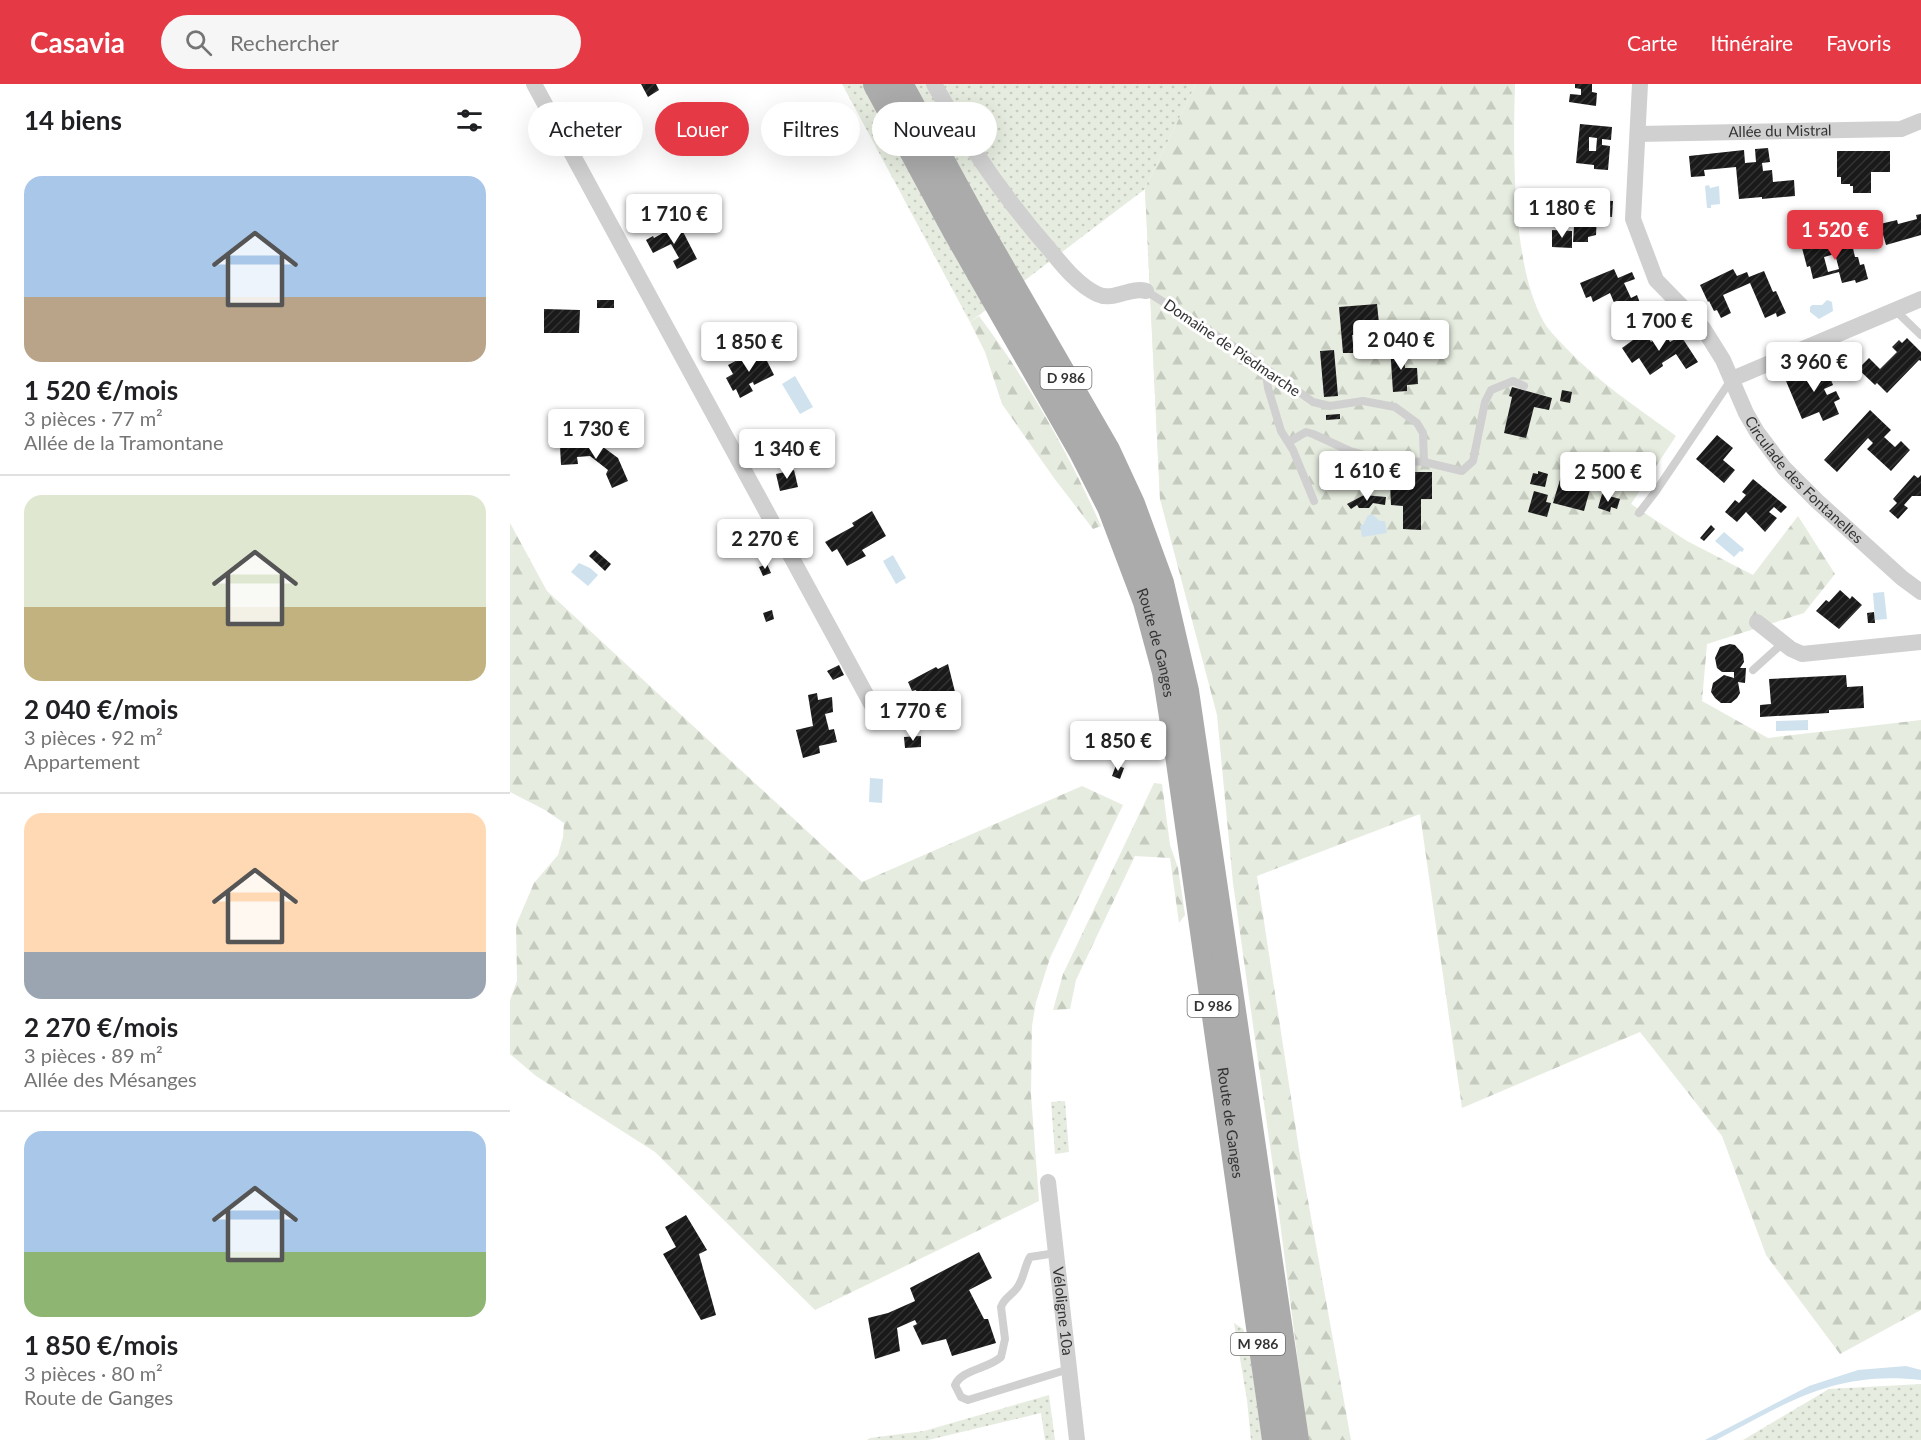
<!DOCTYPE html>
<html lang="fr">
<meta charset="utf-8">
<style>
body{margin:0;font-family:Lato,sans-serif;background:#f6f6f6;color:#202124;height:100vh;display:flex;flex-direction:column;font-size:22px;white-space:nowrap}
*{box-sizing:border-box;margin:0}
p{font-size:20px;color:#757577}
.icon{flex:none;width:33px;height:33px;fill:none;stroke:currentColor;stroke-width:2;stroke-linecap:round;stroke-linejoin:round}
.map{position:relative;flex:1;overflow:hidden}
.sheet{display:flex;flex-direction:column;background:#fff;width:510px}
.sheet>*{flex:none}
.guide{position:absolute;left:18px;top:18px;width:570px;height:54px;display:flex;gap:12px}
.price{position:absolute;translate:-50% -51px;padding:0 14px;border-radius:6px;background:#fff;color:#222;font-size:20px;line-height:39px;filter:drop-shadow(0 2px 3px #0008)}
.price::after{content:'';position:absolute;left:50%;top:36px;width:18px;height:14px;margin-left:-9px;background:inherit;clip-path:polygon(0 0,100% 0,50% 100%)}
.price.selected{background:#e63946;color:#fff}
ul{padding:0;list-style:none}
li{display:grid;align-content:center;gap:12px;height:318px;padding:0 24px}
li+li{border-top:2px solid #e0e0e0}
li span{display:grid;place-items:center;height:186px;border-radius:18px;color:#555}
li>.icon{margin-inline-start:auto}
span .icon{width:108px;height:108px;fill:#fffc;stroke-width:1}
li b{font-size:26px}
h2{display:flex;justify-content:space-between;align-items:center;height:72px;padding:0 24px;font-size:26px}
.pill{padding:0 21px;border-radius:27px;background:#fff;box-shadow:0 6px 24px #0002;font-size:21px;line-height:54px}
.pill.selected{background:#e63946;color:#fff}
header{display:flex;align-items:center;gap:36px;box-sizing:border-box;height:84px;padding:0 30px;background:#e63946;color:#fff}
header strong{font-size:28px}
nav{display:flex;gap:33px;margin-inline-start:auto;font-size:21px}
.search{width:420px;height:54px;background:#f6f6f6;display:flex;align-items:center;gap:15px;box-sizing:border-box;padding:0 21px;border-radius:33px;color:#757577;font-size:22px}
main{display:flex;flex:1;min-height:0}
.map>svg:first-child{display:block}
</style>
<header>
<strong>Casavia</strong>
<div class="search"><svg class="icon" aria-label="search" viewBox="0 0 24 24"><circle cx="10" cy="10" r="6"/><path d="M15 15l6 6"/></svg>Rechercher</div>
<nav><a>Carte</a><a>Itinéraire</a><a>Favoris</a></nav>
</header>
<main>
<section class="sheet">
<h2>14 biens<svg class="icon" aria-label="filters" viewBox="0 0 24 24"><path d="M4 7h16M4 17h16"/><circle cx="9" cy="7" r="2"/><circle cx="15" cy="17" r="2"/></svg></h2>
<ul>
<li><span style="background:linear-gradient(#a9c7e8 65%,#b9a48a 0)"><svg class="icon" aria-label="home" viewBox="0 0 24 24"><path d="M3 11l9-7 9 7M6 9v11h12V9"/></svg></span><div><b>1 520 €/mois</b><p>3 pièces · 77 m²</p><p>Allée de la Tramontane</p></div></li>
<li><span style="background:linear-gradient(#dfe7d0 60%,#c2b280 0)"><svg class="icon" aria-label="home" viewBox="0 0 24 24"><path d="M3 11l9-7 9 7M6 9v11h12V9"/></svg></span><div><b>2 040 €/mois</b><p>3 pièces · 92 m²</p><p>Appartement</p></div></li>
<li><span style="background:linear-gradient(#ffd9b3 75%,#9aa5b1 0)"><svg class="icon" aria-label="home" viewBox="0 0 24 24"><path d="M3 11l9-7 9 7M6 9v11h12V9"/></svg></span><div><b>2 270 €/mois</b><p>3 pièces · 89 m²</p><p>Allée des Mésanges</p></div></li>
<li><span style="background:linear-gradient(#a9c7e8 65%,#8fb573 0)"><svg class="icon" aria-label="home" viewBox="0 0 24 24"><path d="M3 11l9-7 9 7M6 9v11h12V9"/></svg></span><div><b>1 850 €/mois</b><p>3 pièces · 80 m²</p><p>Route de Ganges</p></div></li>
</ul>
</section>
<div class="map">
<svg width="1411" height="1356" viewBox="0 0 1411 1356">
<defs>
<pattern id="grass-dots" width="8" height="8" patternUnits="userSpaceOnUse" patternTransform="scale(1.5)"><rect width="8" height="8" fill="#e6ecdf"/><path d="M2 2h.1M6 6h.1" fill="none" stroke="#c6cbc0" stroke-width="1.8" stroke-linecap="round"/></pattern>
<pattern id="forest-firs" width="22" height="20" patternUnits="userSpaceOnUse" patternTransform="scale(1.5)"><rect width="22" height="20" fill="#e6ecdf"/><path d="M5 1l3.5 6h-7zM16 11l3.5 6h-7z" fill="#c6cbc0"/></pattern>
<pattern id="building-hatch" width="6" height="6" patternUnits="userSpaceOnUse" patternTransform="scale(1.5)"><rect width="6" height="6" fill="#1a1a1a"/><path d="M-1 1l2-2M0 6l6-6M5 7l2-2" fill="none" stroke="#333"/></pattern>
</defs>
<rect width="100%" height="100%" fill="#fff"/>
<!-- grass -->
<g fill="url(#grass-dots)">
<polygon points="332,0 686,0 635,104 957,668 731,669 650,415 635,105 460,238"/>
<polygon points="555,1017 559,1068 545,1070 541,1018"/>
<polygon points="724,1239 733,1245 738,1257 752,1356 741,1356 737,1316"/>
<polygon points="1411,1300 1411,1356 1233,1356 1319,1305"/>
<polygon points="539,1311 545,1356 535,1356 531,1329 418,1356 357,1356 360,1354 414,1347"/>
</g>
<!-- forest -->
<g fill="url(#forest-firs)">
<path d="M686,0h319c-2,65 -4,188 32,243 5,7 12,13 18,20 33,35 73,61 111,89l-45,68 56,37 66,34 45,-59 37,58 -31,39 -97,31 -5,57 66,37 153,-18v590l-81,44 -74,-99 -44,-119 -82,-104 -178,76 -42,-294 -163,62 43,280 51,284h-43l-35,-273 -40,-284 -16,-168 -57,-216 -15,-311z"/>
<path d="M469,232c49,65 89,136 122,210l-8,3 -39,-51 -52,-74 -17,-52 -15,-30z"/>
<polygon points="0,439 37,507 352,798 572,702 613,721 540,874 526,918 522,942 521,1011 529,1117 305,1226 145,1068 26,992 0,970 0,916 7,897 6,841 24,799 48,771 53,753 54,739 35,726 0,708"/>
<polygon points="644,699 652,700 660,761 668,784 675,831 669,839 660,774 625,772 566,896 560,925 543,926 553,890"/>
</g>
<!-- water -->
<g fill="#cfe2ee">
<polygon points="1199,101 1200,104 1209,102 1210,120 1201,121 1201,124 1197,124 1195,102"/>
<polygon points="1317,216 1322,218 1323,227 1309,235 1300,228 1300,223 1302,221 1312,221"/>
<polygon points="285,292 303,323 290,330 272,300"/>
<polygon points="858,431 863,431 870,437 875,437 877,449 852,453 850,442 853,441"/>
<polygon points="1214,448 1234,465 1232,468 1230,467 1224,473 1205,457"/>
<polygon points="383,471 396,494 386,500 373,477"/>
<polygon points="69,479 80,484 88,491 78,502 61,488"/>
<polygon points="1374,508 1377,535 1365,536 1363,509"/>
<polygon points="1298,636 1298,646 1266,647 1266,637"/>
<polygon points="360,694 373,695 372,719 359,718"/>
<path d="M1396,1282l15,4v10c-85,-10 -133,22 -205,60h-11l104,-54 49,-16z"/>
</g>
<!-- building -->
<g fill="url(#building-hatch)" fill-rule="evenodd">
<polygon points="131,0 146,0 149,6 138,13"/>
<polygon points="1065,0 1082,0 1082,8 1087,9 1086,22 1059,18 1060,10 1071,11 1071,5 1065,4"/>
<path d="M1070,40l32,3 -1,13 -9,-1v6l8,1 -2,24 -14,-1v-4l-18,-2zM1079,53l8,1 -1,13h-7z"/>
<polygon points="1258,64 1260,78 1252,79 1253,87 1262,86 1263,98 1284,96 1285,112 1252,115 1252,113 1229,115 1226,83 1194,86 1195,92 1181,93 1179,72 1234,66 1235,79 1246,78 1245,65"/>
<polygon points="1327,67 1380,67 1380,88 1361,88 1361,109 1343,109 1343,102 1340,102 1340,100 1331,100 1331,93 1327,93"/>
<polygon points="1034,113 1103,117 1102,133 1087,132 1086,151 1078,153 1078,158 1063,158 1065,126 1033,125"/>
<polygon points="1411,130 1411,151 1376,161 1370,140 1387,136 1388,140 1407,135 1406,131"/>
<polygon points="169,140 187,175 167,185 163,177 169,174 161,160 143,169 136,156 143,152 144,154"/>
<polygon points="1042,146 1062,147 1062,164 1042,163"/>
<path d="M1340,151l5,22h3l2,8 4,-1 4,15 -12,4 -1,-3 -13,3 -3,-11 -26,7 -3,-13 -3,1 -5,-19 20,-5 1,3 13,-3 -1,-4zM1325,170l4,15 -11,3 -4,-15z"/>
<polygon points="1104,185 1108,194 1122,188 1125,195 1114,199 1121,214 1127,211 1130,219 1108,228 1100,209 1083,218 1081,212 1076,214 1070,199"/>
<polygon points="1223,185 1227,192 1237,188 1239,193 1254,187 1263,208 1266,207 1276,229 1267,233 1266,229 1255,234 1240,199 1213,211 1221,229 1211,234 1207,226 1204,227 1199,217 1198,218 1190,201"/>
<rect x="87" y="216" width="17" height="8"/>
<polygon points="867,220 870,249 842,251 844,269 833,269 829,223"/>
<polygon points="34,225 70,226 69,249 34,249"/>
<polygon points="1134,248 1141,258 1155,250 1160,258 1171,252 1188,278 1176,285 1166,270 1152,279 1153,282 1140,291 1129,274 1122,279 1112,264"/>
<polygon points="1397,254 1411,268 1411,277 1409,276 1377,309 1367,299 1365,301 1348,285 1359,274 1370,285 1387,268 1382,263 1389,256 1392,259"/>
<polygon points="893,261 895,284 907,284 908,300 897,301 897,307 883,308 880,262"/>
<polygon points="824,266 828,312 814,313 810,267"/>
<polygon points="241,269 243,274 253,269 264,291 244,301 243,298 239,300 243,307 230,314 226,305 223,307 216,294 223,290 218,281"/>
<polygon points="1313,276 1323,301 1314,305 1317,311 1326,307 1330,315 1324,318 1329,330 1313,337 1309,328 1292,335 1276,297 1296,289 1299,294 1305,292 1301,281"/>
<polygon points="1002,303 1042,314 1039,326 1024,323 1016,354 994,349 1002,313 999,312"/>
<polygon points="1052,306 1062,308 1060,319 1050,317"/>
<polygon points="1360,326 1381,346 1374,353 1385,363 1391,357 1400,366 1381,387 1357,365 1363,359 1358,354 1327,388 1314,376"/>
<polygon points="830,330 830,335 816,336 816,331"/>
<polygon points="1207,351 1223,364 1213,376 1225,386 1214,399 1186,375"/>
<polygon points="85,357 108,374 118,397 102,404 96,390 98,386 80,372 67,373 68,380 51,381 50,362 76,361 75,358"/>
<polygon points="284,386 288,403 270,407 266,390"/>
<polygon points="1028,387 1038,390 1035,403 1020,400 1023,389 1028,390"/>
<polygon points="904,388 922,388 922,415 911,415 911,446 893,445 893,422 881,421 880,399 887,399 887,391 904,391"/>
<polygon points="1052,389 1070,394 1069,399 1081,402 1074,427 1043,419"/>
<polygon points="1404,391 1408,394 1411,391 1411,412 1402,412 1394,421 1398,424 1388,435 1379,427 1387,419 1383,415"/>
<polygon points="1243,395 1277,423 1271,429 1264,423 1259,428 1267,434 1255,448 1236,428 1227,438 1215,428 1225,416 1229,419 1236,411 1232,408"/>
<polygon points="1024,407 1038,411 1036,418 1041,419 1037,433 1018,428"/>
<polygon points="1092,410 1110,415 1107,425 1101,423 1100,428 1088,424"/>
<polygon points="854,411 876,413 875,421 863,419 859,424 849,424 847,421 841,425 837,420"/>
<polygon points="362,427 376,452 352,466 356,472 337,482 327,465 322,468 315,458 344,442 342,439"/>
<polygon points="1201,441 1205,445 1194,457 1190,454"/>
<polygon points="85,466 101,480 95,487 79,472"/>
<polygon points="257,480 261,489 253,492 249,483"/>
<polygon points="1330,506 1340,515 1342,512 1352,521 1329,545 1306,527 1316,516 1319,518"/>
<polygon points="262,526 264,535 256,538 253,529"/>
<polygon points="1364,528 1365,539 1358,539 1357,529"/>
<polygon points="1220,560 1225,561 1233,570 1234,578 1230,584 1236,584 1235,599 1228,598 1230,609 1227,614 1221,619 1211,619 1205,614 1201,608 1203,599 1214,591 1224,594 1224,588 1212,588 1207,584 1205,574 1210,563"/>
<polygon points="438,580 446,612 433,618 432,611 426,613 427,618 413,625 406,606 402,607 398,598 426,583 428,585"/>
<polygon points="329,581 334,591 323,596 317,587"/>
<polygon points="1336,591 1337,603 1353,602 1354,624 1319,626 1319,629 1250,633 1250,621 1261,620 1259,595"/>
<polygon points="307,609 308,616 322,613 323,628 315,630 319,646 324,645 327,658 309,662 310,669 293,674 286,646 303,642 298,611"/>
<polygon points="411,652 411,663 395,664 394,653"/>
<polygon points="606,681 614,684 610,695 602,692"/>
<polygon points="176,1131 197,1166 189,1170 206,1231 191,1236 153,1170 166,1163 155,1143"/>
<polygon points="469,1168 482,1194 459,1206 474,1235 478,1235 486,1259 442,1272 436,1255 412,1261 403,1242 407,1240 405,1236 387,1244 390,1267 365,1275 358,1234 378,1229 405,1217 400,1204"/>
</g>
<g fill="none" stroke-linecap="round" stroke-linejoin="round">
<!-- lane -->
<g stroke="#d0d0d0" stroke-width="8">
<polyline points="636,207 734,269 803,318 820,322 853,317 885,323 907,339 913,349 914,378 870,375 840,367 803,350 796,348 779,358"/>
<polyline points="1385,226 1411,251"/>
<polyline points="755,284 758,304 771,347 783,366 804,417"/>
<polyline points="914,378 952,387 963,377 975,318 981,306 1003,297 1014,302"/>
<polyline points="1129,429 1146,407 1221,296"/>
<polyline points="1243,586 1273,559"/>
<path d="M546,1169l-26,4c-6,10 -6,22 -13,31 -5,7 -13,10 -16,19l4,32 -4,18c-13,12 -39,12 -46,28l6,12 7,3 101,-31"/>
</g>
<!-- street -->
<g stroke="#d0d0d0" stroke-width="16">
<polyline points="24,0 365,627"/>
<path d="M424,0c33,59 71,115 116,166 13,16 28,35 47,44 17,8 33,-8 49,-3"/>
<path id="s1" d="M1130,0l-7,135 23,61 47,48 20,32 23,53 11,19 27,36 33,33 85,77 19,14"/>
<path id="s2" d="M1128,50l263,-5 20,-8"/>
<polyline points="1222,295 1411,215"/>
<polyline points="1247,538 1281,565 1292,570 1411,558"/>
<path id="s3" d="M538,1098l29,258"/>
</g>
<!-- primary -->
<g stroke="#ababab" stroke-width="26">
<path id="s4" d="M366,0l80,148 126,220 28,55 36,95 19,70 13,83 97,685"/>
<polyline points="390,0 463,134 597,366 622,420 651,499 676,607 786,1356"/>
</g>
</g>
<g text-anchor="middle" stroke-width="6" stroke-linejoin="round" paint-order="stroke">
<!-- shield labels -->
<g fill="#fff" stroke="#707070" stroke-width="1.5">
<rect x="530.5" y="283" width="51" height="22" rx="4.5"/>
<rect x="677.5" y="911" width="51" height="22" rx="4.5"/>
<rect x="721" y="1249" width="54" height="22" rx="4.5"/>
</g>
<g font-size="14" font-weight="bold" fill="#333">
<text x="556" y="299">D 986</text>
<text x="703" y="927">D 986</text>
<text x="748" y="1265">M 986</text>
</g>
<!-- street labels -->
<g font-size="15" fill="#333" stroke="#fff">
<text dy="5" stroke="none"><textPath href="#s2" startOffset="142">Allée du Mistral</textPath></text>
<text transform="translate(722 264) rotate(34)" y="5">Domaine de Piedmarche</text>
<text dy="5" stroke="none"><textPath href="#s1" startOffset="452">Circulade des Fontanelles</textPath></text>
<text dy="5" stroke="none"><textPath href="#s4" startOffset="627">Route de Ganges</textPath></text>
<text dy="5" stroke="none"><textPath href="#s4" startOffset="1113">Route de Ganges</textPath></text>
<text dy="5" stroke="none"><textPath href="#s3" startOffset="130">Véloligne 10a</textPath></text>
</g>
</g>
</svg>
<b class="price" style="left:1052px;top:155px">1 180 €</b>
<b class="price" style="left:164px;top:161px">1 710 €</b>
<b class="price selected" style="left:1325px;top:177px">1 520 €</b>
<b class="price" style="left:1149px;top:268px">1 700 €</b>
<b class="price" style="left:891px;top:287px">2 040 €</b>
<b class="price" style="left:239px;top:289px">1 850 €</b>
<b class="price" style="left:1304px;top:309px">3 960 €</b>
<b class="price" style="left:86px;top:376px">1 730 €</b>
<b class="price" style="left:277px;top:396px">1 340 €</b>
<b class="price" style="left:857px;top:418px">1 610 €</b>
<b class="price" style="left:1098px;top:419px">2 500 €</b>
<b class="price" style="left:255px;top:486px">2 270 €</b>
<b class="price" style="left:403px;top:658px">1 770 €</b>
<b class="price" style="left:608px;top:688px">1 850 €</b>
<div class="guide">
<a class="pill">Acheter</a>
<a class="pill selected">Louer</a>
<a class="pill">Filtres</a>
<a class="pill">Nouveau</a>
</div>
</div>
</main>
